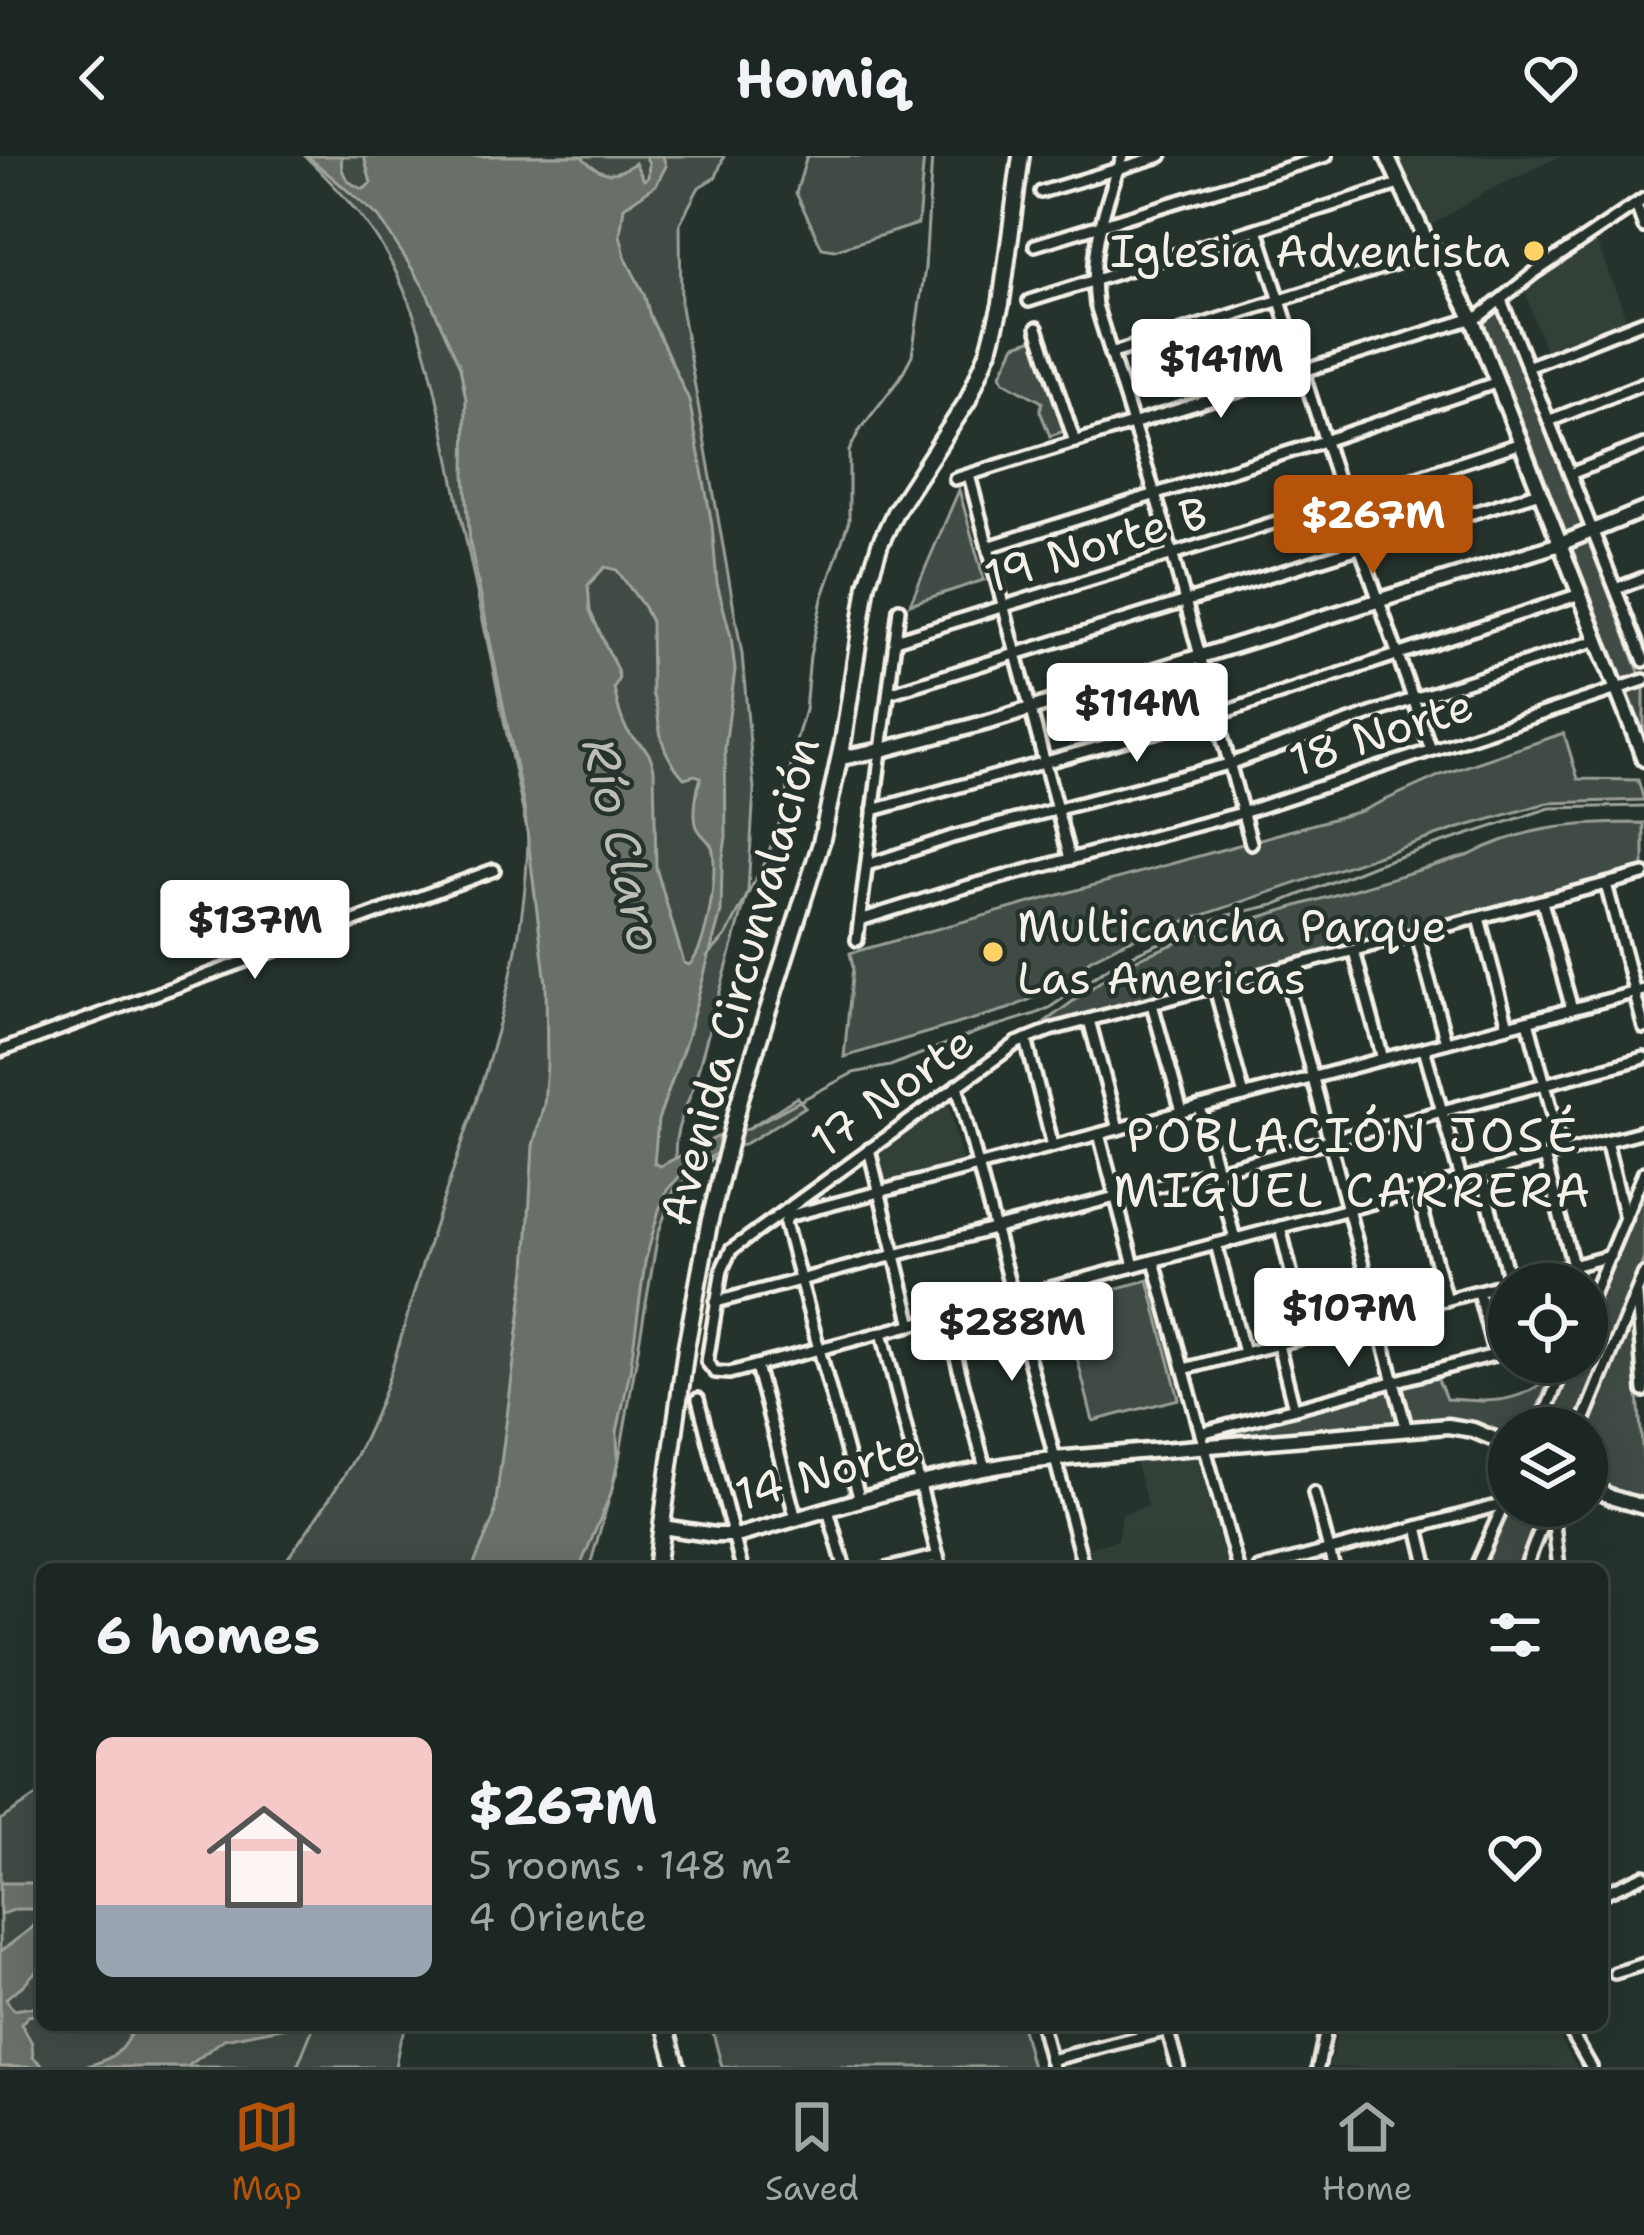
<!DOCTYPE html>
<meta charset="utf-8">
<style>
body{margin:0;font-family:"Shantell Sans",sans-serif;background:#29322f;color:#f1f3f6;height:100vh;display:flex;flex-direction:column;font-size:45px;white-space:nowrap}
*{box-sizing:border-box;margin:0}
p{font-size:39px;color:#a0a5a5}
.icon{flex:none;width:66px;height:66px;fill:none;stroke:currentColor;stroke-width:2;stroke-linecap:round;stroke-linejoin:round}
.map{position:relative;flex:1;overflow:hidden}
.panel{position:absolute;left:36px;top:1407px;width:1572px;height:468px;display:flex;flex-direction:column;background:#1c2622;border-radius:18px;box-shadow:0 12px 48px #0002,0 0 0 3px #3a4340}
.panel>*{flex:none}
.controls{position:absolute;left:1488px;top:1107px;display:grid;gap:24px}
.controls a{display:grid;place-items:center;width:120px;height:120px;border-radius:50%;background:#1c2622;box-shadow:0 12px 48px #0002,0 0 0 3px #3a4340;font-size:60px}
.price{position:absolute;translate:-50% -102px;padding:0 27px;border-radius:12px;background:#fff;color:#222;font-size:39px;line-height:78px;filter:drop-shadow(0 3px 6px #0008)}
.price::after{content:'';position:absolute;left:50%;top:72px;width:36px;height:27px;margin-left:-18px;background:inherit;clip-path:polygon(0 0,100% 0,50% 100%)}
.price.selected{background:#b45309;color:#fff}
ul{padding:0;list-style:none}
li{display:flex;align-items:center;gap:36px;height:300px;padding:0 60px}
li span{display:grid;place-items:center;flex:none;width:336px;height:240px;border-radius:18px;color:#555}
li>.icon{margin-inline-start:auto}
span .icon{width:144px;height:144px;fill:#fffc;stroke-width:1}
li b{font-size:51px}
h2{display:flex;justify-content:space-between;align-items:center;height:144px;padding:0 60px;font-size:51px}
header{display:flex;justify-content:space-between;align-items:center;height:156px;padding:0 60px;background:#1c2622;font-size:54px;font-weight:700}
.tab-bar{display:flex;justify-content:space-around;align-items:center;height:168px;border-top:3px solid #3a4340;background:#1c2622;font-size:33px;color:#a0a5a5}
.tab-bar a{display:grid;justify-items:center;gap:6px}
.tab-bar .selected{color:#b45309}
.map>svg:first-child{display:block}
</style>
<header><svg class="icon" aria-label="back" viewBox="0 0 24 24"><path d="M15 5l-7 7 7 7"/></svg>Homiq<svg class="icon" aria-label="heart" viewBox="0 0 24 24"><path d="M12 20l-8-8c-3-5 5-10 8-4 3-6 11-1 8 4z"/></svg></header>
<div class="map">
<svg width="1644" height="1911" viewBox="0 0 1644 1911">
<rect width="100%" height="100%" fill="#26332d"/>
<filter id="ink" filterUnits="userSpaceOnUse"><feTurbulence type="fractalNoise" baseFrequency=".00833" numOctaves="2"/><feDisplacementMap in="SourceGraphic" scale="24" xChannelSelector="R" yChannelSelector="G"/><feConvolveMatrix kernelMatrix="1 2 1 2 8 2 1 2 1" color-interpolation-filters="sRGB"/></filter>
<g filter="url(#ink)">
<!-- built -->
<g fill="#333f39">
<polygon points="1396,0 1560,0 1484,37 1430,70"/>
<polygon points="1596,84 1626,162 1545,194 1524,133"/>
<polygon points="949,947 963,1009 884,1029 878,999"/>
<polygon points="1197,1300 1228,1413 1093,1413 1088,1392 1118,1384 1122,1358 1148,1350 1135,1305"/>
<polygon points="1339,1869 1552,1869 1577,1911 1329,1911"/>
</g>
<!-- green -->
<g fill="#414b45" stroke="#9a9e96" stroke-width="3">
<path d="M305,0h419l-8,21 -17,10 -19,36 1,84 61,347 12,135 -6,102 -55,197c-8,22 -21,47 -17,70l6,1 67,-31 48,-31 8,10 -53,33 -49,24 -29,26 -16,44 -41,237 -28,98h-309c26,-37 54,-74 76,-114 32,-59 44,-117 63,-180 44,-145 107,-286 109,-440 -23,-108 -46,-216 -68,-324 -18,-85 -30,-179 -73,-256 -20,-36 -52,-70 -82,-99z"/>
<polygon points="807,0 924,0 918,68 834,94 822,92 796,37"/>
<polygon points="1499,152 1644,529 1644,577 1482,162"/>
<polygon points="1040,181 1067,274 1050,280 1040,255 1042,246 1004,225 1001,218 1015,189"/>
<polygon points="959,334 984,424 910,448"/>
<polygon points="1192,512 1207,558 1170,568 1157,524"/>
<polygon points="1564,577 1578,623 1638,624 1644,644 1547,647 1456,673 1127,785 1091,803 1040,839 1008,853 844,901 853,811 850,797 1361,655 1441,619"/>
<path d="M1644,667v44l-588,156 -10,-2 78,-57 97,-39 29,-5 220,-65c55,-30 113,-32 174,-32z"/>
<polygon points="1644,1027 1644,1102 1630,1140 1644,1313 1644,1340 1640,1344 1622,1339 1587,1322 1587,1272 1544,1272 1571,1206 1587,1206 1587,1167"/>
<polygon points="1148,1124 1179,1243 1093,1265 1063,1146"/>
<path d="M1435,1216l11,27c43,3 68,6 104,-21l-21,50h-20v19l-50,-23 -252,19 -1,-9z"/>
<polygon points="1510,1350 1545,1350 1519,1413 1482,1413"/>
<polygon points="42,1636 42,1869 407,1869 400,1885 395,1911 0,1911 0,1664"/>
<polygon points="711,1869 1021,1869 1032,1911 722,1911"/>
</g>
<!-- water -->
<g fill="#676f68" stroke="#9fa39b" stroke-width="3" fill-rule="evenodd">
<path d="M307,0h35c-3,17 6,29 22,33l7,-6 -7,-27h217c20,20 31,23 54,7l9,17 4,-3 1,-14 -4,-7h18l3,10 -10,19 -32,22 -4,28 6,24 18,35 6,22 39,84 23,125 5,58 14,54 4,33 -10,77 1,90 -4,27 -1,48 -34,126 -29,82 -4,43 6,3 61,-31 -4,18 -38,24 -12,13 -8,20 -14,52 -15,109 -13,61 1,28 -7,33 -32,76h-107l22,-52 32,-248 7,-123 11,-42 3,-39 -1,-82 -22,-176 -54,-264 -5,-68 1,-76 -6,-32 -35,-78 -46,-72zM605,411l12,3 27,37 7,15 1,72c8,16 5,33 11,49 3,12 13,26 21,35l11,-3 6,2c-4,12 -8,34 -5,47 2,10 12,14 16,23 7,23 -5,103 -23,118l-5,-2 -28,-95 -2,-99c-6,-28 -17,-21 -28,-41 -7,-12 -9,-27 -12,-40l5,-10 -2,-8 -27,-59 -2,-26z"/>
<path d="M0,1727h42v85c-11,5 -12,11 -20,18 -6,5 -11,7 -16,13l7,11 29,-4v7l-14,3 -7,8 11,19 1,14 11,10h-44v-115l33,-25 6,-14 -3,-4h-20l-16,6z"/>
<path d="M135,1869h162l-73,14 -37,28h-102c30,-10 36,-12 50,-42z"/>
</g>
<g fill="none" stroke-linecap="round" stroke-linejoin="round">
<!-- stream -->
<g stroke="#9fa39b" stroke-width="3">
<polyline points="707,801 726,780 747,740 766,703 785,652 793,595 805,554 810,500 822,443 849,365 849,295 859,275 900,222 912,199 925,112 932,0"/>
<polyline points="737,978 853,917 890,910 977,876 1035,858 1049,852 1116,806 1220,761 1274,749 1377,708 1550,652 1644,650"/>
<polyline points="297,1911 314,1869"/>
</g>
<!-- street casing -->
<g stroke="#f4f1e8" stroke-width="18">
<g id="street">
<path d="M1123,0c-18,47 -34,98 -27,149l67,215 88,323"/>
<polyline points="1041,36 1161,0"/>
<polyline points="1636,49 1644,71"/>
<polyline points="1257,73 1344,345 1431,594"/>
<polyline points="1035,89 1326,0"/>
<polyline points="1501,144 1644,505"/>
<polyline points="1029,145 1399,28"/>
<polyline points="1037,172 1075,286"/>
<polyline points="1110,198 1435,95"/>
<polyline points="1527,211 1644,165"/>
<polyline points="1549,265 1644,227"/>
<polyline points="1570,318 1644,289"/>
<polyline points="969,319 1070,703"/>
<polyline points="955,323 1480,160 1534,117 1644,43"/>
<polyline points="988,391 1324,285 1498,226"/>
<polyline points="1616,433 1644,422"/>
<polyline points="895,484 1344,345 1521,287"/>
<polyline points="889,537 1540,336"/>
<polyline points="873,654 1216,559 1580,438"/>
<polyline points="867,709 952,681 1229,608 1413,543 1598,484"/>
<polyline points="1644,718 1050,874 1017,887 731,1094 722,1113 707,1206 715,1216 729,1217 1644,975"/>
<polyline points="1606,728 1644,872"/>
<polyline points="1542,746 1572,853"/>
<polyline points="1479,762 1508,870"/>
<polyline points="860,764 962,732 1242,657 1644,524"/>
<polyline points="1417,779 1446,886"/>
<polyline points="857,784 899,453"/>
<polyline points="1354,795 1383,903"/>
<polyline points="1284,814 1406,1271"/>
<polyline points="1215,832 1244,940"/>
<polyline points="1152,848 1182,956"/>
<polyline points="1089,864 1118,973"/>
<polyline points="1528,865 1563,996"/>
<polyline points="1026,883 1053,990"/>
<polyline points="1424,892 1461,1023"/>
<polyline points="0,895 494,714"/>
<polyline points="957,929 1084,1413"/>
<polyline points="1200,951 1235,1083"/>
<polyline points="1099,978 1134,1110"/>
<polyline points="1606,985 1625,1062"/>
<polyline points="869,993 912,1169"/>
<polyline points="1544,1001 1578,1128"/>
<polyline points="1481,1018 1510,1127"/>
<polyline points="1417,1035 1446,1144"/>
<polyline points="1280,1071 1307,1181"/>
<polyline points="1216,1088 1244,1197"/>
<polyline points="1154,1105 1238,1413"/>
<polyline points="1478,1136 1495,1199"/>
<polyline points="1637,1139 1644,1235"/>
<polyline points="716,1146 1644,902"/>
<polyline points="1587,1153 1644,1016"/>
<polyline points="945,1160 985,1312"/>
<polyline points="882,1176 941,1413"/>
<polyline points="1278,1189 1294,1252"/>
<polyline points="756,1210 796,1363"/>
<polyline points="1184,1213 1610,1100"/>
<polyline points="698,1243 742,1413"/>
<polyline points="1539,1272 1566,1206"/>
<polyline points="1581,1272 1644,1118"/>
<polyline points="1201,1277 1509,1195"/>
<polyline points="1314,1337 1334,1413"/>
<polyline points="860,1345 785,1067 788,1060 1644,834"/>
<polyline points="1552,1350 1559,1413"/>
<polyline points="828,1354 845,1413"/>
<polyline points="1418,1371 1428,1413"/>
<polyline points="886,1413 938,1400"/>
<polyline points="1259,1413 1504,1348"/>
<polyline points="1475,1413 1509,1337"/>
<polyline points="1525,1413 1549,1350"/>
<polyline points="1602,1738 1644,1719"/>
<polyline points="1615,1817 1644,1808"/>
<polyline points="1041,1869 1052,1911"/>
<polyline points="1166,1869 1178,1911"/>
<polyline points="1567,1869 1591,1911"/>
<polyline points="1050,1904 1189,1869"/>
<polyline points="1318,1911 1327,1869"/>
</g>
</g>
<!-- secondary casing -->
<g stroke="#f4f1e8" stroke-width="21">
<g id="secondary">
<polyline points="1387,0 1424,79 1451,120 1472,162 1644,603"/>
<polyline points="840,602 882,594 992,565 1560,388 1644,354"/>
<polyline points="1587,1329 1613,1342 1644,1351"/>
<path d="M662,1371l53,8h25c104,-29 206,-66 314,-76l394,-33 25,4 36,15"/>
</g>
</g>
<!-- primary casing -->
<g stroke="#f4f1e8" stroke-width="22">
<g id="primary">
<polyline points="656,1413 686,1192 709,1068 740,943 821,687 843,585 867,429 880,388 895,356 968,244 989,194 1001,148 1021,0"/>
<polyline points="665,1869 677,1911"/>
</g>
</g>
<!-- street -->
<use href="#street" stroke="#26332d" stroke-width="9"/>
<!-- secondary -->
<use href="#secondary" stroke="#26332d" stroke-width="12"/>
<!-- primary -->
<use href="#primary" stroke="#26332d" stroke-width="14"/>
</g>
</g>
<!-- markers -->
<g fill="#ffd166" stroke="#26332d" stroke-width="4.5">
<circle cx="1534" cy="95" r="12"/>
<circle cx="993" cy="796" r="12"/>
</g>
<g text-anchor="middle" stroke-width="9" stroke-linejoin="round" paint-order="stroke">
<!-- poi labels -->
<g font-size="45" fill="#f4f1e8" stroke="#26332d" text-anchor="end">
<text x="1510" y="111">Iglesia Adventista</text>
<text x="1017" y="786" text-anchor="start">Multicancha Parque<tspan x="1017" dy="52">Las Americas</tspan></text>
</g>
<!-- street labels -->
<g font-size="45" fill="#f4f1e8" stroke="#26332d">
<text transform="translate(1096 388) rotate(-17)" y="16">19 Norte B</text>
<text transform="translate(1381 576) rotate(-18)" y="16">18 Norte</text>
<text transform="translate(739 825) rotate(-75)" y="16">Avenida Circunvalación</text>
<text transform="translate(892 935) rotate(-36)" y="16">17 Norte</text>
<text transform="translate(827 1315) rotate(-15)" y="16">14 Norte</text>
</g>
<!-- water labels -->
<g font-size="48" font-style="italic" fill="#bcbdb5" stroke="#26332d">
<text transform="translate(623 689) rotate(77)" y="17">Río Claro</text>
</g>
<!-- neighbourhood labels -->
<g font-size="48" letter-spacing="3" fill="#f4f1e8" stroke="#26332d">
<text x="1353" y="996">POBLACIÓN JOSÉ<tspan x="1353" dy="55">MIGUEL CARRERA</tspan></text>
</g>
</g>
</svg>
<div class="controls">
<a><svg class="icon" aria-label="locate" viewBox="0 0 24 24"><circle cx="12" cy="12" r="6"/><path d="M12 2v4M12 18v4M2 12h4M18 12h4"/></svg></a>
<a><svg class="icon" aria-label="layers" viewBox="0 0 24 24"><path d="M12 4l9 5-9 5-9-5zM3 14l9 5 9-5"/></svg></a>
</div>
<b class="price" style="left:1221px;top:265px">$141M</b>
<b class="price selected" style="left:1373px;top:421px">$267M</b>
<b class="price" style="left:1137px;top:609px">$114M</b>
<b class="price" style="left:255px;top:826px">$137M</b>
<b class="price" style="left:1349px;top:1214px">$107M</b>
<b class="price" style="left:1012px;top:1228px">$288M</b>
<section class="panel">
<h2>6 homes<svg class="icon" aria-label="filters" viewBox="0 0 24 24"><path d="M4 7h16M4 17h16"/><circle cx="9" cy="7" r="2"/><circle cx="15" cy="17" r="2"/></svg></h2>
<ul>
<li><span style="background:linear-gradient(#f6c9c9 70%,#9aa5b1 0)"><svg class="icon" aria-label="home" viewBox="0 0 24 24"><path d="M3 11l9-7 9 7M6 9v11h12V9"/></svg></span><div><b>$267M</b><p>5 rooms · 148 m²</p><p>4 Oriente</p></div><svg class="icon" aria-label="heart" viewBox="0 0 24 24"><path d="M12 20l-8-8c-3-5 5-10 8-4 3-6 11-1 8 4z"/></svg></li>
</ul>
</section>
</div>
<nav class="tab-bar">
<a class="selected"><svg class="icon" aria-label="map" viewBox="0 0 24 24"><path d="M3 6l6-2 6 2 6-2v14l-6 2-6-2-6 2zM9 4v14M15 6v14"/></svg>Map</a>
<a><svg class="icon" aria-label="saved" viewBox="0 0 24 24"><path d="M7 4h10v16l-5-4-5 4z"/></svg>Saved</a>
<a><svg class="icon" aria-label="home" viewBox="0 0 24 24"><path d="M3 11l9-7 9 7M6 9v11h12V9"/></svg>Home</a>
</nav>
